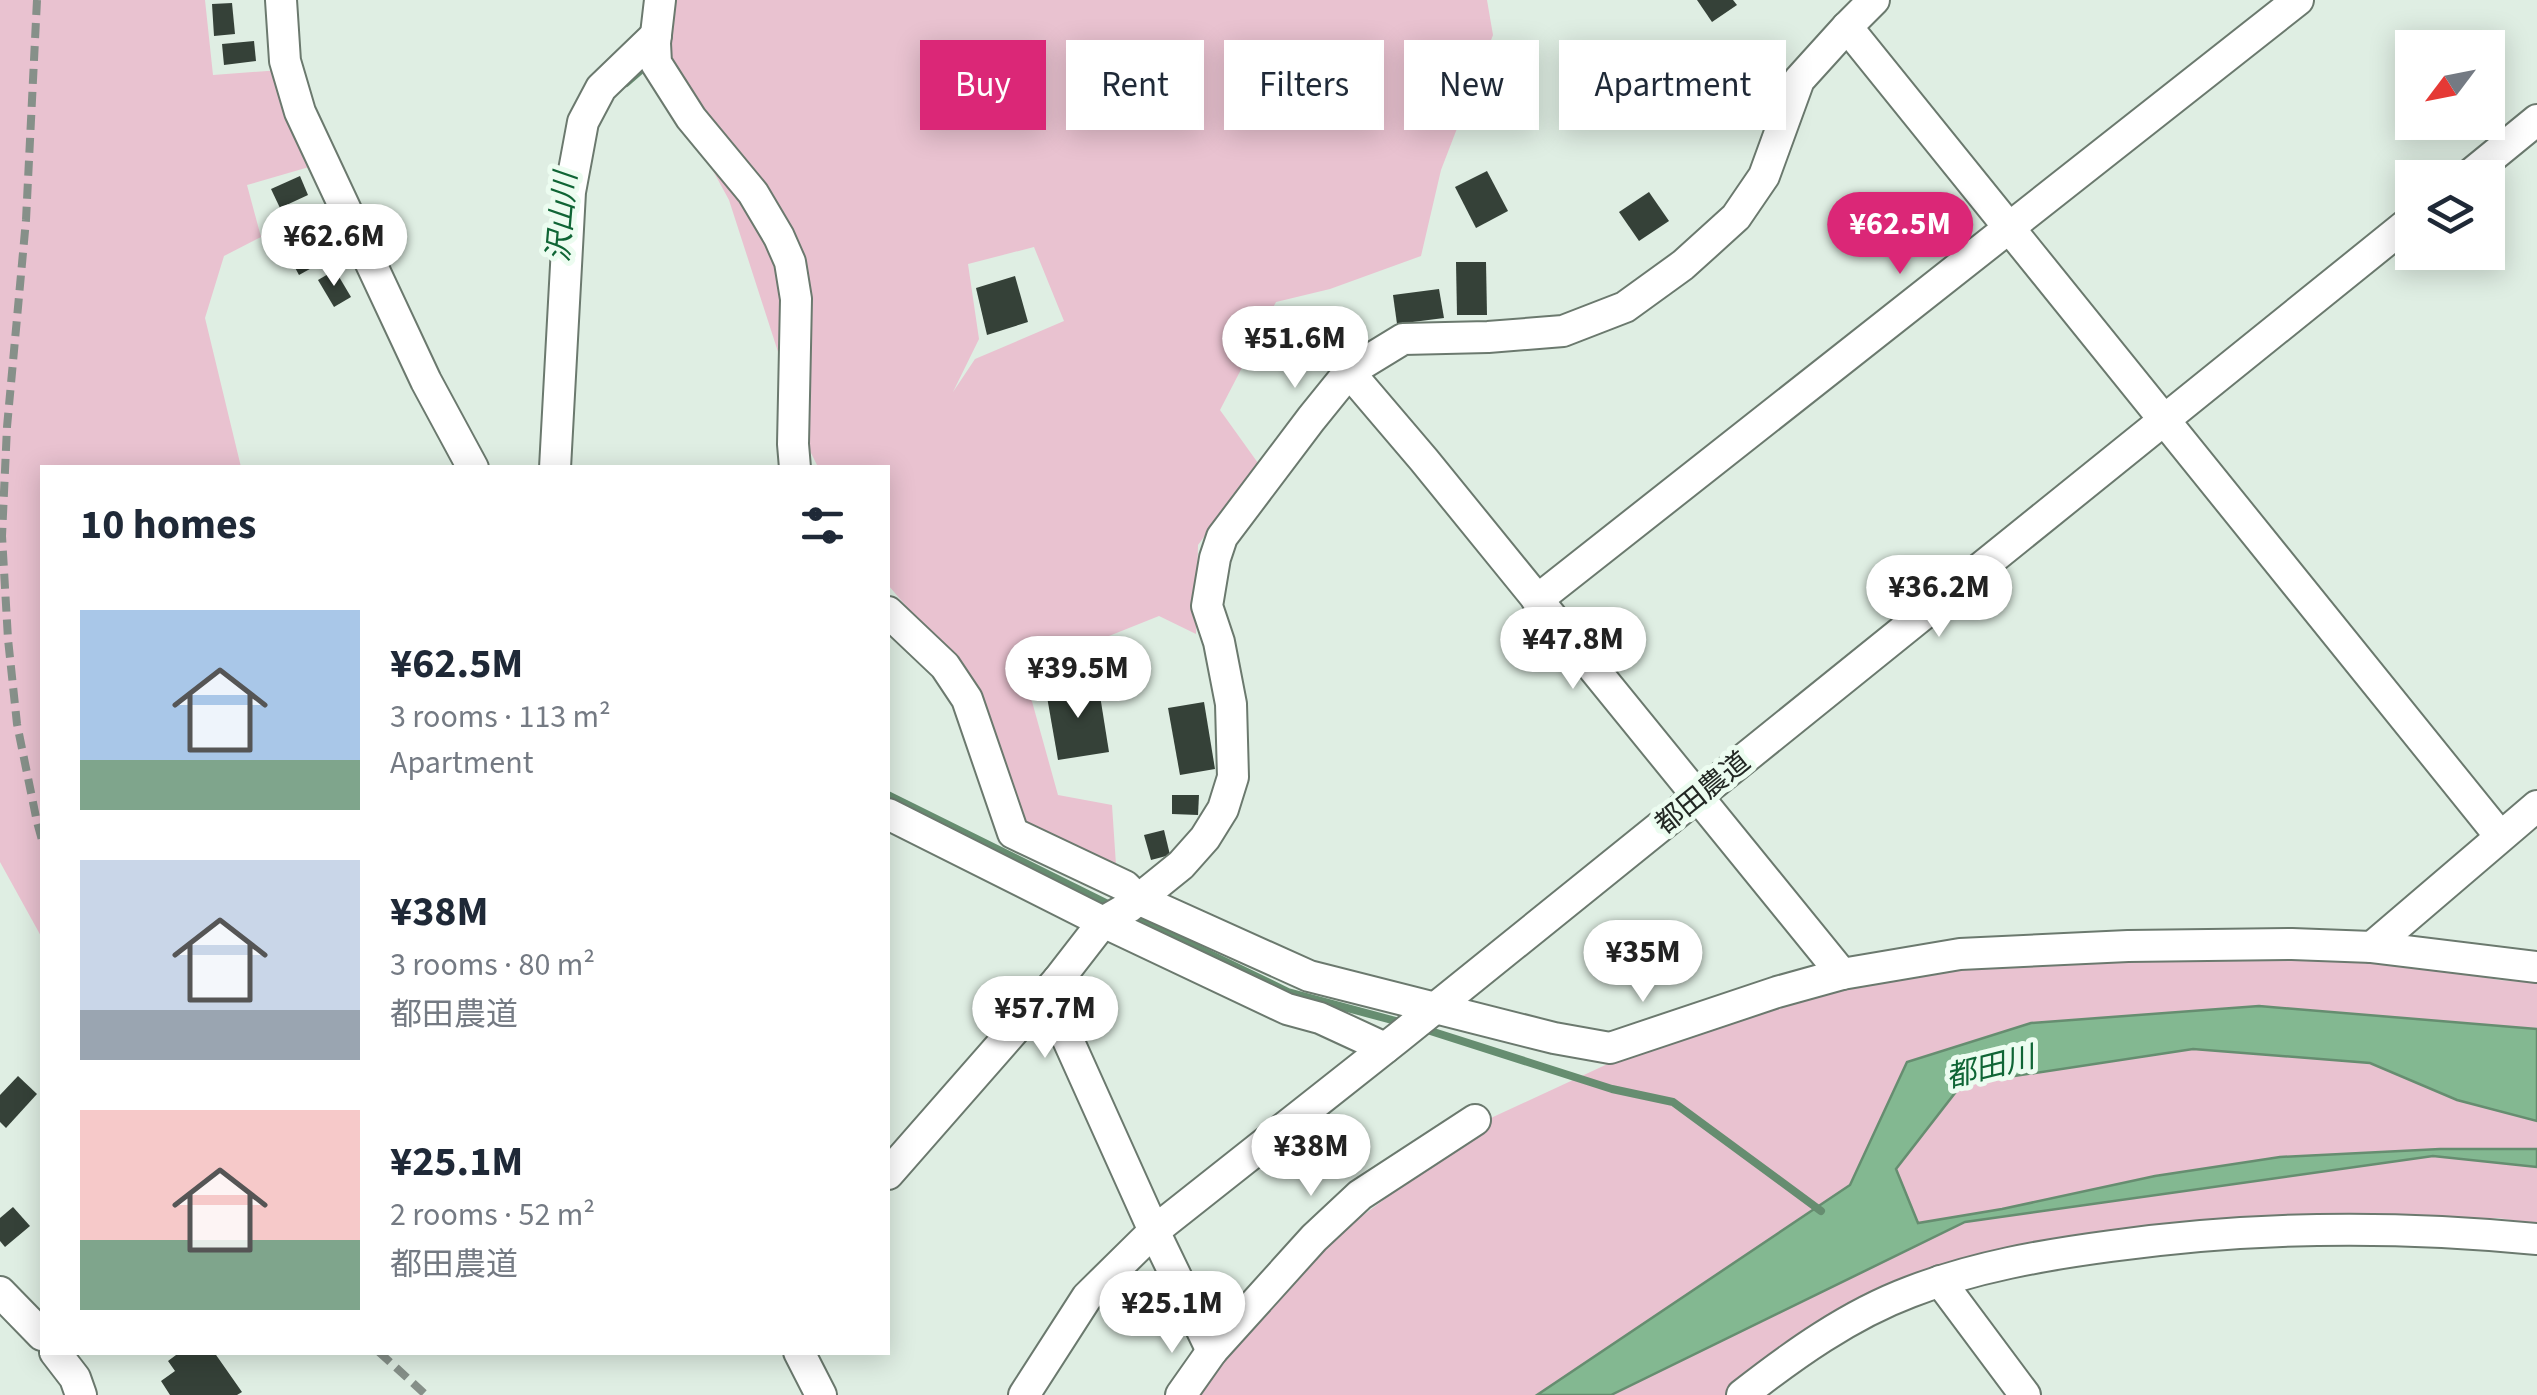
<!DOCTYPE html>
<meta charset="utf-8">
<style>
body{margin:0;font-family:"Source Sans 3","Noto Sans JP",sans-serif;background:#f6f6f7;color:#1f2937;height:100vh;display:flex;flex-direction:column;font-size:38px;white-space:nowrap}
*{box-sizing:border-box;margin:0}
p{font-size:32px;color:#747a83}
.icon{flex:none;width:55px;height:55px;fill:none;stroke:currentColor;stroke-width:2;stroke-linecap:round;stroke-linejoin:round}
.map{position:relative;flex:1;overflow:hidden}
.details{position:absolute;left:40px;top:465px;width:850px;height:890px;display:flex;flex-direction:column;background:#fff;border-radius:0px;box-shadow:0 5px 25px #0003}
.details>*{flex:none}
.guide{position:absolute;left:920px;top:40px;width:950px;height:90px;display:flex;gap:20px}
.needle{width:65px;rotate:238deg}
.controls{position:absolute;left:2395px;top:30px;display:grid;gap:20px}
.controls a{display:grid;place-items:center;width:110px;height:110px;border-radius:0px;background:#fff;box-shadow:0 5px 25px #0003;font-size:50px}
.price{position:absolute;translate:-50% -85px;padding:0 22px;border-radius:35px;background:#fff;color:#222;font-size:32px;line-height:65px;filter:drop-shadow(0 2px 5px #0008)}
.price::after{content:'';position:absolute;left:50%;top:60px;width:30px;height:22px;margin-left:-15px;background:inherit;clip-path:polygon(0 0,100% 0,50% 100%)}
.price.active{background:#db2777;color:#fff}
ul{padding:0;list-style:none}
li{display:flex;align-items:center;gap:30px;height:250px;padding:0 40px}
li span{display:grid;place-items:center;flex:none;width:280px;height:200px;border-radius:0px;color:#555}
li>.icon{margin-inline-start:auto}
span .icon{width:120px;height:120px;fill:#fffc;stroke-width:1}
li b{font-size:42px}
h2{display:flex;justify-content:space-between;align-items:center;height:120px;padding:0 40px;font-size:42px}
.pill{padding:0 35px;border-radius:0px;background:#fff;box-shadow:0 5px 25px #0003;font-size:35px;line-height:90px}
.pill.active{background:#db2777;color:#fff}
.map>svg:first-child{display:block}
</style>
<div class="map">
<svg width="2537" height="1395" viewBox="0 0 2537 1395">
<rect width="100%" height="100%" fill="#dfeee3"/>
<!-- green -->
<g fill="#e9c2d0" fill-rule="evenodd">
<polygon points="0,0 205,0 213,75 294,69 340,158 247,185 261,237 224,256 205,318 241,467 42,468 42,938 0,862"/>
<path d="M666,0h821l6,35 -52,135 -20,86 -91,33 -54,13 -56,108 38,53 -60,82 -2,89 -37,-18 -120,48 -3,-7 -13,12 35,126 54,10 4,60 -100,-39 -79,-184 -49,-57v-117l-70,-1 -8,-16 -81,-251 -58,-106zM1034,247l30,74 -89,38 -22,33 26,-53 -11,-75z"/>
<polygon points="2084,952 2385,959 2499,980 2537,983 2537,1224 2498,1218 2240,1232 2110,1246 1880,1305 1744,1395 1193,1395 1316,1251 1493,1117 1696,1023 1911,972"/>
</g>
<!-- water -->
<polygon fill="#83b891" stroke="#668d70" stroke-width="2.5" points="2259,1006 2537,1029 2537,1121 2457,1100 2370,1063 2193,1049 1962,1084 1896,1169 1918,1223 2002,1209 2155,1176 2280,1157 2440,1149 2537,1149 2537,1167 2433,1156 1965,1222 1611,1395 1537,1395 1850,1185 1907,1062 2031,1023"/>
<g fill="none" stroke-linecap="round" stroke-linejoin="round">
<!-- stream -->
<g stroke="#668d70" stroke-width="8">
<polyline points="626,83 649,63"/>
<polyline points="888,795 1112,906"/>
<polyline points="1129,915 1288,992 1403,1023"/>
<polyline points="1421,1028 1612,1089 1673,1102 1821,1211"/>
</g>
</g>
<!-- building -->
<g fill="#354138">
<polygon points="1697,0 1733,0 1737,5 1712,22"/>
<polygon points="232,3 235,34 214,36 212,4"/>
<polygon points="254,41 256,61 224,65 222,44"/>
<polygon points="1487,171 1508,211 1476,228 1455,187"/>
<polygon points="300,176 308,195 280,208 271,189"/>
<polygon points="1649,192 1669,221 1639,241 1619,212"/>
<polygon points="317,206 333,233 315,243 299,216"/>
<polygon points="301,238 317,265 299,275 284,247"/>
<polygon points="1456,262 1486,262 1487,315 1457,315"/>
<polygon points="335,270 351,297 334,307 318,280"/>
<polygon points="1015,276 1028,322 987,335 976,288"/>
<polygon points="1439,289 1444,318 1397,324 1393,295"/>
<polygon points="1098,683 1109,752 1058,760 1046,691"/>
<polygon points="1204,702 1215,769 1180,775 1168,708"/>
<polygon points="1172,795 1199,795 1198,815 1172,814"/>
<polygon points="1164,830 1170,855 1151,860 1144,835"/>
<polygon points="18,1076 37,1094 6,1128 0,1122 0,1095"/>
<polygon points="13,1207 30,1226 5,1247 0,1241 0,1218"/>
<polygon points="180,1352 214,1352 242,1392 237,1395 170,1395 161,1381 175,1371 168,1361"/>
</g>
<g fill="none" stroke-linecap="round" stroke-linejoin="round">
<!-- minor casing -->
<g stroke="#6b796e" stroke-width="34">
<g id="minor">
<polyline points="281,0 285,61 300,112 426,381 473,468"/>
<polyline points="660,0 655,43 656,63 691,118 753,193 779,237 790,262 796,299 793,444 795,468"/>
<polyline points="1847,27 2500,836"/>
<polyline points="2466,178 2537,120"/>
<polyline points="1349,372 1424,460 1842,974"/>
<polyline points="555,468 570,192 583,122 601,88 656,35"/>
<polyline points="1537,600 2298,0"/>
<polyline points="888,612 945,666 967,699 1013,833 1125,886 1138,899 1309,976 1554,1038 1610,1048 1777,992 1842,974 1960,954 2128,946 2292,944 2372,947 2537,967"/>
<polyline points="888,814 1103,922 1287,1009 1320,1018 1385,1048"/>
<polyline points="2372,947 2537,806"/>
<polyline points="888,1174 1058,980"/>
<polyline points="1940,1281 2025,1395"/>
<polyline points="0,1292 42,1335"/>
<polyline points="1212,1351 1154,1231 1064,1031 1059,1004 1058,980 1103,922 1129,907 1181,865 1205,838 1223,809 1233,777 1231,704 1219,642 1207,606 1215,558 1222,537 1311,419 1349,372 1403,339 1488,337 1563,331 1625,307 1683,265 1736,217 1764,176 1799,80 1847,27 1874,0"/>
<polyline points="55,1352 75,1378 81,1395"/>
<polyline points="799,1352 821,1395"/>
<polyline points="1024,1395 1087,1297 1154,1231 1398,1038 2412,220"/>
<polyline points="1181,1395 1212,1351 1314,1238 1360,1195 1475,1120"/>
<path d="M1742,1395c51,-40 107,-80 168,-103 64,-25 133,-37 201,-46 142,-20 283,-21 426,-7"/>
</g>
</g>
<!-- minor -->
<use href="#minor" stroke="#fff" stroke-width="30"/>
<!-- rail -->
<g stroke="#869089" stroke-width="8" stroke-dasharray="15 8" stroke-linecap="butt">
<polyline points="37,0 26,220 7,427 2,536 8,639 17,724 37,822 42,840"/>
<polyline points="379,1352 426,1395"/>
</g>
</g>
<g text-anchor="middle" stroke-width="10" stroke-linejoin="round" paint-order="stroke">
<!-- street labels -->
<g font-size="28" fill="#232824" stroke="#ecfcf0">
<text transform="translate(1702 792) rotate(-39)" y="10">都田農道</text>
</g>
<!-- water labels -->
<g font-size="30" font-style="italic" fill="#0f6535" stroke="#ecfcf0">
<text transform="translate(562 217) rotate(-85)" y="10">沢山川</text>
<text transform="translate(1990 1067) rotate(-14)" y="10">都田川</text>
</g>
</g>
</svg>
<div class="controls">
<a><svg class="needle" viewBox="-14 -14 28 28"><path d="M0-13l5 13h-10z" fill="#e53935"/><path d="M0 13l5-13h-10z" fill="#747a83"/></svg></a>
<a><svg class="icon" aria-label="layers" viewBox="0 0 24 24"><path d="M12 4l9 5-9 5-9-5zM3 14l9 5 9-5"/></svg></a>
</div>
<b class="price active" style="left:1900px;top:277px">¥62.5M</b>
<b class="price" style="left:334px;top:289px">¥62.6M</b>
<b class="price" style="left:1295px;top:391px">¥51.6M</b>
<b class="price" style="left:1939px;top:640px">¥36.2M</b>
<b class="price" style="left:1573px;top:692px">¥47.8M</b>
<b class="price" style="left:1078px;top:721px">¥39.5M</b>
<b class="price" style="left:1643px;top:1005px">¥35M</b>
<b class="price" style="left:1045px;top:1061px">¥57.7M</b>
<b class="price" style="left:1311px;top:1199px">¥38M</b>
<b class="price" style="left:1172px;top:1356px">¥25.1M</b>
<div class="guide">
<a class="pill active">Buy</a>
<a class="pill">Rent</a>
<a class="pill">Filters</a>
<a class="pill">New</a>
<a class="pill">Apartment</a>
</div>
<section class="details">
<h2>10 homes<svg class="icon" aria-label="filters" viewBox="0 0 24 24"><path d="M4 7h16M4 17h16"/><circle cx="9" cy="7" r="2"/><circle cx="15" cy="17" r="2"/></svg></h2>
<ul>
<li><span style="background:linear-gradient(#a9c7e8 75%,#7fa58c 0)"><svg class="icon" aria-label="home" viewBox="0 0 24 24"><path d="M3 11l9-7 9 7M6 9v11h12V9"/></svg></span><div><b>¥62.5M</b><p>3 rooms · 113 m²</p><p>Apartment</p></div></li>
<li><span style="background:linear-gradient(#c9d6e8 75%,#9aa5b1 0)"><svg class="icon" aria-label="home" viewBox="0 0 24 24"><path d="M3 11l9-7 9 7M6 9v11h12V9"/></svg></span><div><b>¥38M</b><p>3 rooms · 80 m²</p><p>都田農道</p></div></li>
<li><span style="background:linear-gradient(#f6c9c9 65%,#7fa58c 0)"><svg class="icon" aria-label="home" viewBox="0 0 24 24"><path d="M3 11l9-7 9 7M6 9v11h12V9"/></svg></span><div><b>¥25.1M</b><p>2 rooms · 52 m²</p><p>都田農道</p></div></li>
</ul>
</section>
</div>
